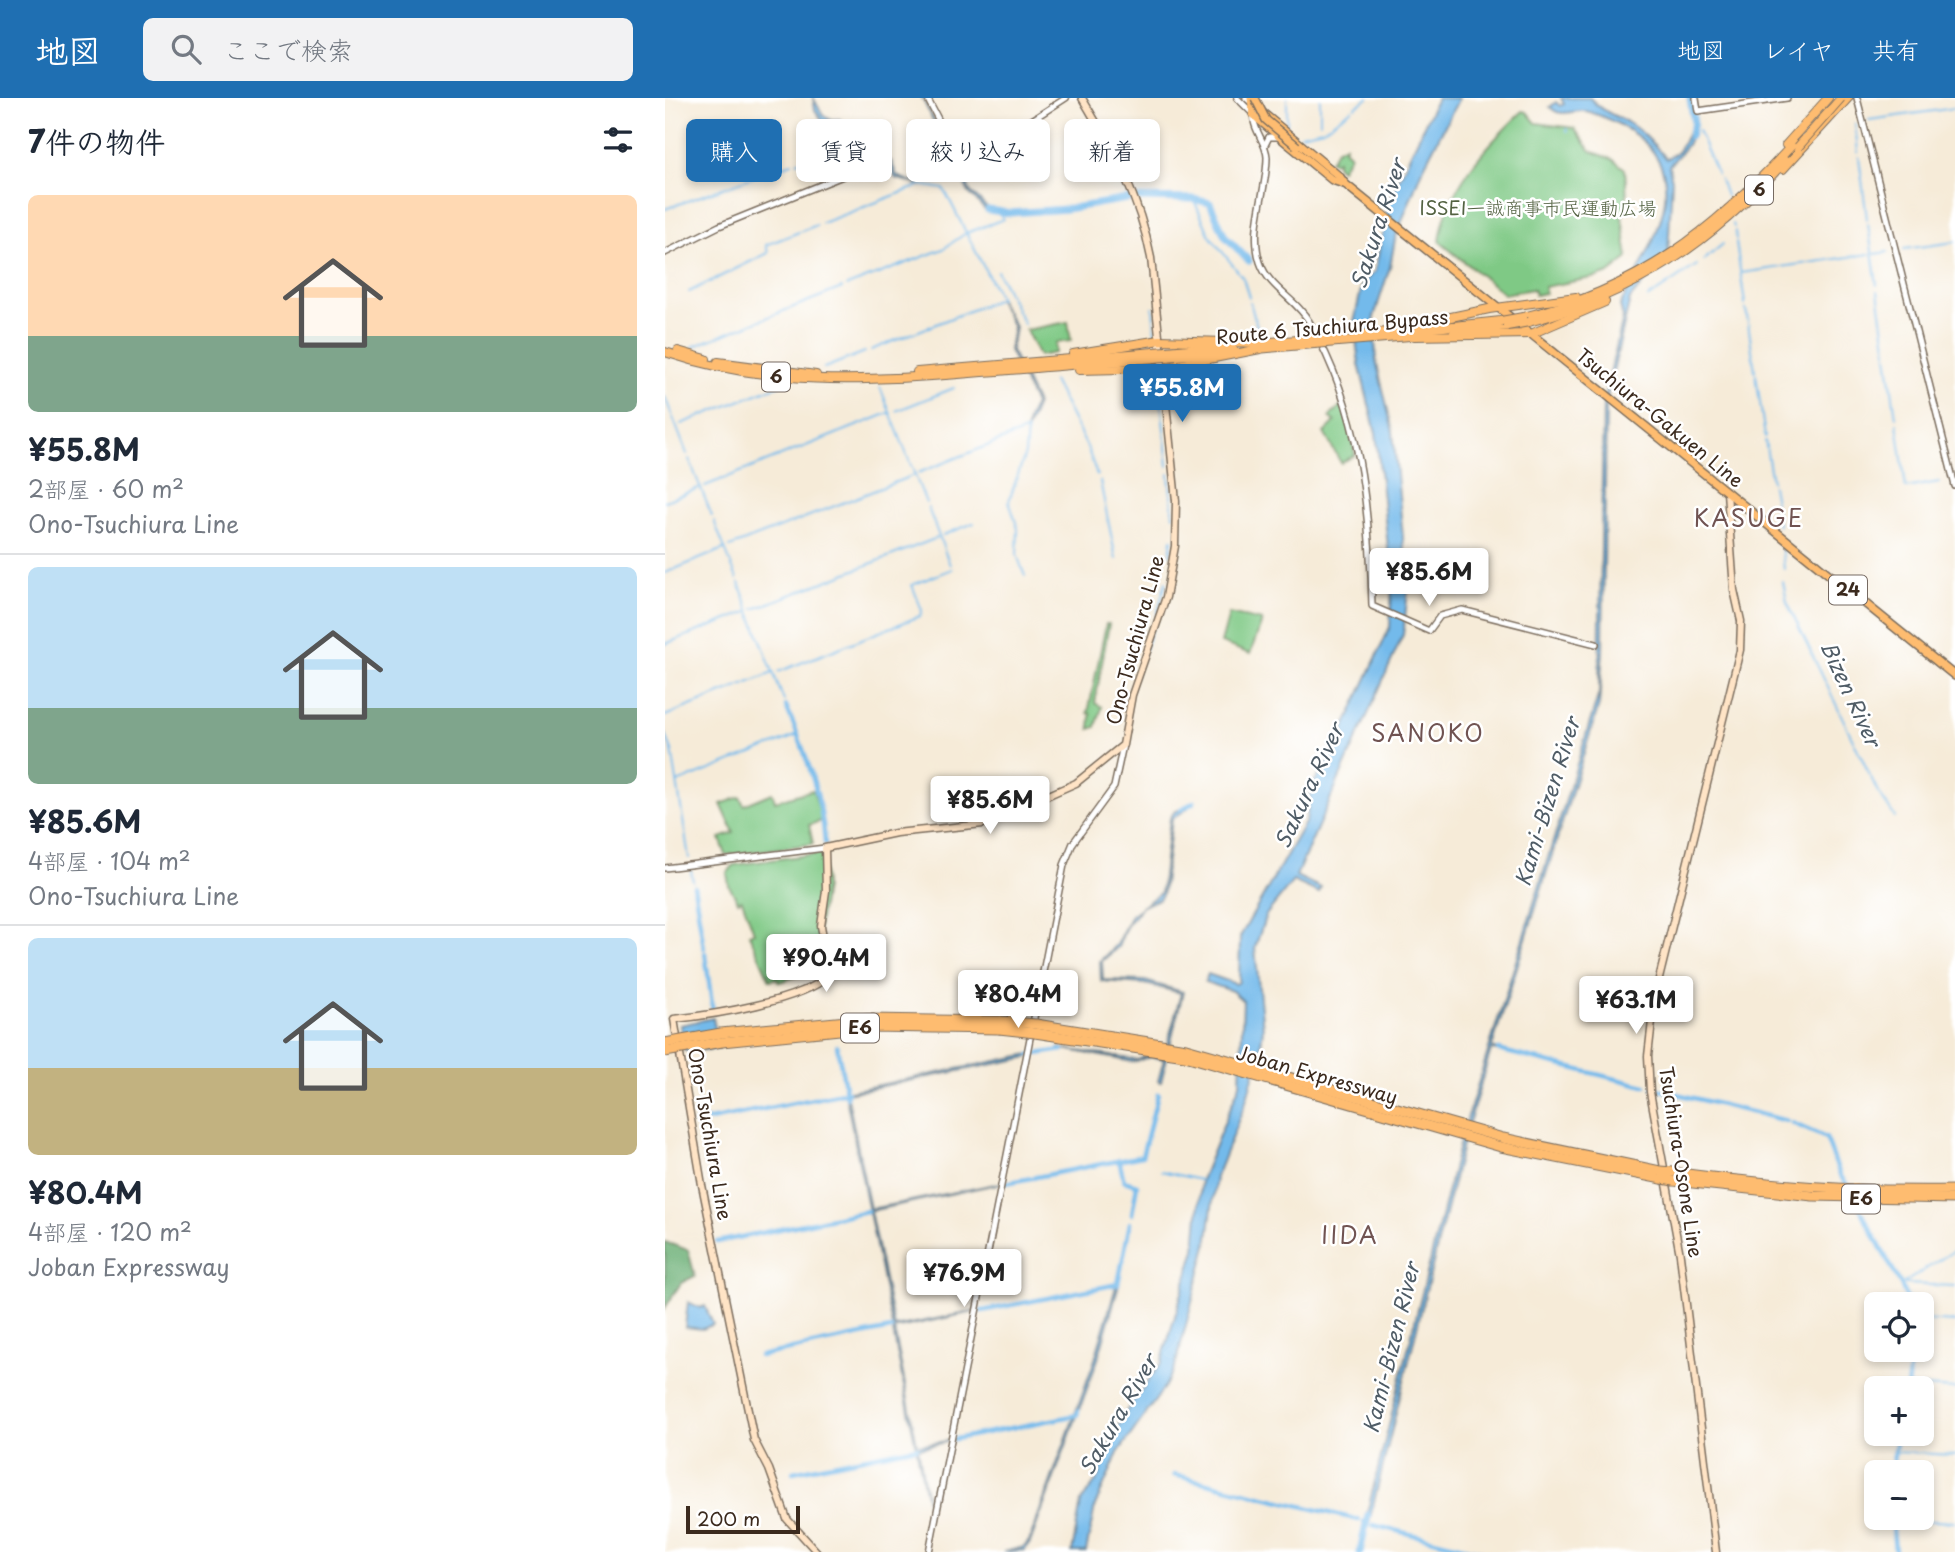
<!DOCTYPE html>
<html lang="ja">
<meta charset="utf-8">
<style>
body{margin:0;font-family:"Playpen Sans","Klee One",sans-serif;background:#f2f2f3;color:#1f2937;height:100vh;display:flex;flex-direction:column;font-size:26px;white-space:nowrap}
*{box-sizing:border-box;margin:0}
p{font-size:23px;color:#747a83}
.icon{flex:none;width:38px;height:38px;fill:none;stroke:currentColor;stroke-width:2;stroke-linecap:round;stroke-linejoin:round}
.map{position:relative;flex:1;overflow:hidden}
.drawer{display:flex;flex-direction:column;background:#fff;width:665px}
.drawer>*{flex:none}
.banner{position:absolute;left:21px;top:21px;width:665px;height:63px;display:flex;gap:14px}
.controls{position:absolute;left:1199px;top:1194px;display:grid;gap:14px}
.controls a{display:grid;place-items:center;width:70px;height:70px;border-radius:10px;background:#fff;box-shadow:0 4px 10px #0003;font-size:35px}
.scale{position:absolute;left:21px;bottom:18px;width:114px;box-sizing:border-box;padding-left:7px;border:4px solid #3b2a1e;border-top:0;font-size:19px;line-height:24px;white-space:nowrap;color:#3b2a1e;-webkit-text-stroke:5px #fff;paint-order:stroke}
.price{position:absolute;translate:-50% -60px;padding:0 16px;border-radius:7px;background:#fff;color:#222;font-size:23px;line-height:46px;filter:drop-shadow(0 2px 4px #0008)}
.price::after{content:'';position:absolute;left:50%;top:42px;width:21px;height:16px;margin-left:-10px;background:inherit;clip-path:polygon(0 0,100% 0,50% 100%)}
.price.on{background:#1f6fb2;color:#fff}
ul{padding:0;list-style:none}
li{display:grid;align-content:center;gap:14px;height:371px;padding:0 28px}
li+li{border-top:2px solid #e0e1e3}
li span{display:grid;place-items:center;height:217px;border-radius:10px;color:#555}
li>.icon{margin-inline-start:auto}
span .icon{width:126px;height:126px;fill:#fffc;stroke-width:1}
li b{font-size:30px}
h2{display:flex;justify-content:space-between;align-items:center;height:84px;padding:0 28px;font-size:30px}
.tag{padding:0 24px;border-radius:10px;background:#fff;box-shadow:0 4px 10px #0003;font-size:24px;line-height:63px}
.tag.on{background:#1f6fb2;color:#fff}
header{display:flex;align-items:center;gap:42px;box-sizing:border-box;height:98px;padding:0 35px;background:#1f6fb2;color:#fff}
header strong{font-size:33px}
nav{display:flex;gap:38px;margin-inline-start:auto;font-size:24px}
.search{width:490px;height:63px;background:#f2f2f3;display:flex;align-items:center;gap:18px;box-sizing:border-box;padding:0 24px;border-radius:10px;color:#747a83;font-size:26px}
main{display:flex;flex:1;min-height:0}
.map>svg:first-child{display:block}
</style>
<header>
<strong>地図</strong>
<div class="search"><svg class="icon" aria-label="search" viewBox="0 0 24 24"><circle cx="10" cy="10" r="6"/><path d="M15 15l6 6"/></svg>ここで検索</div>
<nav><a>地図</a><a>レイヤ</a><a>共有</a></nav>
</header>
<main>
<section class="drawer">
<h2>7件の物件<svg class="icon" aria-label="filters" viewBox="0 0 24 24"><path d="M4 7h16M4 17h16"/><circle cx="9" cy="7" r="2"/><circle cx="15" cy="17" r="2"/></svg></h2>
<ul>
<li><span style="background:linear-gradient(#ffd9b3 65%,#7fa58c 0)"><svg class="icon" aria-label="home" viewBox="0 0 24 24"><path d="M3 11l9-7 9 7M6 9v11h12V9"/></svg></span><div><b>¥55.8M</b><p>2部屋 · 60 m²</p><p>Ono-Tsuchiura Line</p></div></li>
<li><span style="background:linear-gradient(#bfe0f5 65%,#7fa58c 0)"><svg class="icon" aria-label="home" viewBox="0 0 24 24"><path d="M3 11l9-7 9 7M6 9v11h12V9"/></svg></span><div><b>¥85.6M</b><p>4部屋 · 104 m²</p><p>Ono-Tsuchiura Line</p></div></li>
<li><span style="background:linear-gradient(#bfe0f5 60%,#c2b280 0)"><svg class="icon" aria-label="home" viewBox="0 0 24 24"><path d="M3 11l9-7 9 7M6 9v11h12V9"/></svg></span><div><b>¥80.4M</b><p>4部屋 · 120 m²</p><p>Joban Expressway</p></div></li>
</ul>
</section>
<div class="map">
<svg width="1290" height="1454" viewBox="0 0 1290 1454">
<rect width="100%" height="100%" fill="#fff"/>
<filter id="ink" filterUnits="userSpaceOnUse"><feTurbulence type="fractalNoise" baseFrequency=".0143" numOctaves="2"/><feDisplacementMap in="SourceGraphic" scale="14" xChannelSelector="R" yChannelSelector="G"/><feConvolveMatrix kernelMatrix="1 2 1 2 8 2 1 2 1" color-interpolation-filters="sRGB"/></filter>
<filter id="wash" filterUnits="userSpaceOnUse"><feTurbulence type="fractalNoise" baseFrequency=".00686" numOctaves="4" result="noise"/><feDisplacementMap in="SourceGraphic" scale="28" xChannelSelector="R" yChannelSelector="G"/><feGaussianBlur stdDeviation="1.57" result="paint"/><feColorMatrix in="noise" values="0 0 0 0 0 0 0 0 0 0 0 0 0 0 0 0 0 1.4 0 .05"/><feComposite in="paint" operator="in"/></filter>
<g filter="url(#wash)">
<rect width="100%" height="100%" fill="#f6ebd8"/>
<!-- green -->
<g fill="#7fc985" stroke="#5d7a52" stroke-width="2">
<path d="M858,13l4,1 9,11 38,5 17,23 21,8 13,10 2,29 -5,19 6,41 -19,15 -12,4 -53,10 1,6 -10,2 -2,-6 -29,5 -64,-52c5,-53 46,-96 83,-131z"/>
<polygon points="680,47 679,51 685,57 676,71 671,67 672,62 668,64 665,63 671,52"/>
<polygon points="403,224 406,243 391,245 390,255 374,258 361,232"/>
<polygon points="679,305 690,357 676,365 659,335 670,324 664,319"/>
<polygon points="564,516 597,523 585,556 556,545"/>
<polygon points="441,526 444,526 430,605 437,609 431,629 425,631 426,616 423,615"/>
<polygon points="148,692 157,719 156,723 144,727 148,746 61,757 55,740 69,735 56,706 75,699 79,707 107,695 110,703"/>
<polygon points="158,755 160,789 153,833 157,843 150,845 151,873 137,871 137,877 114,884 112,880 105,882 84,836 89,834 77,802 73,803 64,788 62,775 69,767"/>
</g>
<!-- forest -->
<polygon fill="#67ad72" stroke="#516c48" stroke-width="2" points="0,1144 23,1152 30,1178 16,1185 0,1210"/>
<!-- water -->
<g fill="#73baeb" stroke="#577284" stroke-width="2">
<path d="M148,0c9,11 6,24 27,21l51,42 6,15 25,10 -27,-8 -6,-16 -29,-26 -20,-15h-17l-8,-11z"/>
<polygon points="257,0 298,73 305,93 322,110 332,114 321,113 304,95"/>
<polygon points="772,0 794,0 756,74 730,141 725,169 709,219 711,262 728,334 743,492 738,537 631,778 656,790 654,795 628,783 601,817 590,850 598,931 595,954 581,1003 551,1079 542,1147 510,1269 499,1290 453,1355 430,1408 421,1454 407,1454 416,1404 434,1379 439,1357 462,1312 496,1265 530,1151 536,1082 575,986 578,903 567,893 540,884 543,876 571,886 574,884 575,839 641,723 647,687 664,664 725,529 727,488 711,335 694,266 689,224 697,187 710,173 724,102"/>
<path d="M896,0h29c11,13 22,16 37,24 17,10 27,23 40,37l11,-8 13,-23 3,1 -7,16 -18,21 3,14 -4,73 -38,46 -24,103 -3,249 -4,54 -107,342 5,4 -6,-1 -29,96 -93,376 -4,-1 94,-376 140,-452 4,-291 20,-84 -3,-13c44,-80 87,-152 -30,-193 -15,-5 -28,8 -40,-5l6,-5 4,4 4,-2z"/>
<polygon points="333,200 350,229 346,252 372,306 361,334 363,321 370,306 344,252 348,229"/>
<polygon points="523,710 507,721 498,795 494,801 476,809 461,829 453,849 437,863 438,882 480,883 518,894 496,984 493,983 499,961 486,959 468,964 393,950 473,962 485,956 499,959 516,895 480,886 436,883 435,863 451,847 466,817 496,794 505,720 510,713"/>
<polygon points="48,920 54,951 20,953 15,927"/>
<polygon points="365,956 365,959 182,995 205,1111 341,1084 205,1113 229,1229 317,1212 229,1231 252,1347 290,1342 253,1350 262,1403 180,994"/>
<polygon points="452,1185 454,1186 433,1261 365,1445 360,1452 338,1454 359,1449 364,1443 430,1261"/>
<polygon points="23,1204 35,1210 40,1208 48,1226 38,1231 20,1229"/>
</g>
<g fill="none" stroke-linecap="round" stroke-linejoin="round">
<!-- stream -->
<g stroke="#73baeb" stroke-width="2">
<polyline points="622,0 622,27"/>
<polyline points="690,9 703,0"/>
<polyline points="655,12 655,1"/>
<polyline points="1204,22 1290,10"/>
<polyline points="655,24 655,14"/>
<polyline points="1190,25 1193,54"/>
<polyline points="660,30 687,11"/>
<polyline points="902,31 902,33"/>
<polyline points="1033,32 1052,76"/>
<polyline points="635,36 658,31"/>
<polyline points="1194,59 1202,121"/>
<polyline points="132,64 196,38"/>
<polyline points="1055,81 1061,98"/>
<polyline points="255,87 279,91 335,201"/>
<polyline points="529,102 545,138 578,180 584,199"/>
<polyline points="1062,102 1062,104"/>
<polyline points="0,111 127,65"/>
<polyline points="157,125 254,88"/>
<polyline points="1068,126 1069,129"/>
<polyline points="1203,126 1212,187"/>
<polyline points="1070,133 1071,141"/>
<polyline points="1071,144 1080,206"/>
<polyline points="1239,151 1290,144"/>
<polyline points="1210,156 1223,154"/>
<polyline points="1039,162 1058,146"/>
<polyline points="332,173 359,226"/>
<polyline points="1076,175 1204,156"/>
<polyline points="182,188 278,151 301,135 339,121 333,113"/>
<polyline points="1213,193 1222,255"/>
<polyline points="24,194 103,155 101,147 152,127"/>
<polyline points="983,200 1032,167"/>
<polyline points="585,204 593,232"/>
<polyline points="488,209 490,236"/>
<polyline points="1081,211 1090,273"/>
<polyline points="27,249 177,190"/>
<polyline points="206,252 334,201"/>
<polyline points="1222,258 1231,319"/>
<polyline points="159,270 200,254"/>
<polyline points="493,276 503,368"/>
<polyline points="1091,277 1100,339"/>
<polyline points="388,283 422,349 432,377"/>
<polyline points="215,289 261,405"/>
<polyline points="0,299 22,356"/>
<polyline points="231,313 289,290"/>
<polyline points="1232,325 1241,390 1274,384"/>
<polyline points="16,326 117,286"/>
<polyline points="1100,343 1107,384"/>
<polyline points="24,361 47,418"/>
<polyline points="253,375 360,333"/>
<polyline points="504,376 508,418"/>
<polyline points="435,383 451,461"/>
<polyline points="40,388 224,315"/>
<polyline points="1107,388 1110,404"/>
<polyline points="0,403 34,390"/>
<polyline points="1110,409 1113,428"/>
<polyline points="263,410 285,467"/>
<polyline points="49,423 72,481"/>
<polyline points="278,437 309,425"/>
<polyline points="1116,445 1119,471"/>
<polyline points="65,449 249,377"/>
<polyline points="505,457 507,441"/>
<polyline points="0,475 59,451"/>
<polyline points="360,478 352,457 353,431 344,403 360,356 362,332"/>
<polyline points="1118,484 1122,504 1213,694 1230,719"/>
<polyline points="74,485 119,603"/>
<polyline points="89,511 272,440"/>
<polyline points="492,516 501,484"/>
<polyline points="0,546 83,514"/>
<polyline points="113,574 255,518 257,512 247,487 287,471"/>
<polyline points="466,590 489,524"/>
<polyline points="0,618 108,575"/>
<polyline points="0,635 7,652 24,760"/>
<polyline points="12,685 133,637"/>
<polyline points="26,773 28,783"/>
<polyline points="496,1073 535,1082"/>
<polyline points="1239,1185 1290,1152"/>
<polyline points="1240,1186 1289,1188"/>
<polyline points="1256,1222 1290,1224"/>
<polyline points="1242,1288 1290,1291"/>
<polyline points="1228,1354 1290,1357"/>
<polyline points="1227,1421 1290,1424"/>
</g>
<!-- canal -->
<g stroke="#73baeb" stroke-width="4.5">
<path d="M121,608c18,43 36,90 39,137"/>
<polyline points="516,712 529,704"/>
<polyline points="29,788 39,850"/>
<polyline points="40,855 48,914"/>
<polyline points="172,948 182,999"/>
<polyline points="833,952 980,988"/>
<polyline points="365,957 398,952"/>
<polyline points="988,990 1122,1023"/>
<polyline points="30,1025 183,994"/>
<polyline points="1127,1025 1161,1040 1175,1077"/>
<polyline points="454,1062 459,1083 472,1087 467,1116"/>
<polyline points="1177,1080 1181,1085"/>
<polyline points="341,1085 477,1058 493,996"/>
<polyline points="1193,1106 1195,1111"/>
<polyline points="1197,1115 1236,1187"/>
<polyline points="52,1144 202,1113"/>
<polyline points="1237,1189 1244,1206"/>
<polyline points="317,1213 453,1186 465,1125"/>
<polyline points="94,1258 226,1231"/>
<polyline points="1242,1290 1246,1257"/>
<polyline points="290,1341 412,1317 413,1313"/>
<polyline points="128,1374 252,1349"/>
<polyline points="1226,1374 1233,1335"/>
<polyline points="509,1377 694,1422"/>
<polyline points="1227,1419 1230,1453"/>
<polyline points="699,1424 703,1425"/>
<polyline points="708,1427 818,1454"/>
</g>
<!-- river -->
<g stroke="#73baeb" stroke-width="7">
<polyline points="1025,38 1029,25 1025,0"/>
<polyline points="475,100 528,101 545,105 560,138 584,163"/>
<polyline points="323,112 345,115 401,111 468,100"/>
<polyline points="695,1454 703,1417"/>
</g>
</g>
</g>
<g filter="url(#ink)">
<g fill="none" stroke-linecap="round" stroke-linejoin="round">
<!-- tertiary casing -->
<g stroke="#7c6e5f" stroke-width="8">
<g id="tertiary">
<polyline points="262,0 297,67 401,0"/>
<polyline points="572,0 588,16"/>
<path d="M581,0l10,9c-9,18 10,32 11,50 0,35 -18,71 -7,105 9,27 37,37 50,61 50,87 60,184 62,283l57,25 11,-15 22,-6 134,34"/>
<polyline points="1031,0 1033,13 1122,0"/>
<polyline points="1192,0 1290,388"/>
<polyline points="600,47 604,39 614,39"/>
<polyline points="0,155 54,128 220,61"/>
<polyline points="0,770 160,750"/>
<polyline points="368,925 399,767 408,745 449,689 458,647"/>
<polyline points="264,1454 366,935"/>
</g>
</g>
<!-- secondary casing -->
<g stroke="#7c6e5f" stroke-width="9">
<g id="secondary">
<path d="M152,1454l-30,-33 -18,-50 -15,-29 -52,-255 -28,-166c39,-4 128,-18 156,-44l-9,-49 5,-35 -1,-43 71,-15 87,-9 93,-41 47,-38 9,-50 34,-98 9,-51 1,-45 -25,-243c-12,-63 -37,-106 -69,-160"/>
<polyline points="1051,1454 1015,1157 985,994 983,958 990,897 1075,552 1076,523 1069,492 1062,394"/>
</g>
</g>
<!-- primary casing -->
<g stroke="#7c6e5f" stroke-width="10">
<g id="primary">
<polyline points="586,0 588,16 594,22 667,82 679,86"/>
<polyline points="598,15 675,79 680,86 1290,578"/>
</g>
</g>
<!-- trunk casing -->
<g stroke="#7c6e5f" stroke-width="10">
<g id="trunk">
<polyline points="1121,47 1163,0"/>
<polyline points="1118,71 1183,0"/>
<path d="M858,219c116,-27 192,-87 271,-174"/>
<path d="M864,224c108,-29 182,-79 256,-161"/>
<polyline points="734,230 824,211 911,199"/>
<polyline points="750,232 836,223"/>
<polyline points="789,234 842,228"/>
<polyline points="749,238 866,236 940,204"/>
<polyline points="588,245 648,241"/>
<polyline points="592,251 649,246"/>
<polyline points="13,253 41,261"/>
<polyline points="502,253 568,247"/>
<path d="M0,254c101,34 200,30 305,21 61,-4 123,-10 185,-15"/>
<polyline points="408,256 495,242 593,245"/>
<polyline points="502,259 569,253"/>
<polyline points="53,264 151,277"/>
<polyline points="414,272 498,270 595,251"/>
<polyline points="252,274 489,254"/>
</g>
</g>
<!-- motorway casing -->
<g stroke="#7c6e5f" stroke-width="11">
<g id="motorway">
<polyline points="371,926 521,950 838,1040 995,1073"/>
<polyline points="56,935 203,921 336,923"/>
<polyline points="370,935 520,958 836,1049 997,1081"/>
<polyline points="57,944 204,929 334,931"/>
<path d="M1007,1074c94,13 188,20 283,18"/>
<polyline points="1009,1083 1148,1098 1290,1101"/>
</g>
</g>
<!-- tertiary -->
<use href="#tertiary" stroke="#fff" stroke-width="5"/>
<!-- secondary -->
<use href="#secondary" stroke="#ffe4c6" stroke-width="6"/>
<!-- primary -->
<use href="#primary" stroke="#febc70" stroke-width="7"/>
<!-- trunk -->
<use href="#trunk" stroke="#febc70" stroke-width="8"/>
<!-- motorway -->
<use href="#motorway" stroke="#febc70" stroke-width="9"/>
<!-- primary-bridge casing -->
<g stroke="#7c6e5f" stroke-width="10" stroke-linecap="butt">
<polyline id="primary-bridge" points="590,0 601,22 632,48"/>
</g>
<!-- trunk-bridge casing -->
<g stroke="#7c6e5f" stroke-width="10" stroke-linecap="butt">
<g id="trunk-bridge">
<polyline points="1133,49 1176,0"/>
<polyline points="836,223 858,219"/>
<polyline points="842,228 864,224"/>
<polyline points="689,237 744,232"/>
<polyline points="648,241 669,239"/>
<polyline points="649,246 745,238"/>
<polyline points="489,254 502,253"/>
<polyline points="490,260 502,259"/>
</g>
</g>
<!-- motorway-bridge casing -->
<g stroke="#7c6e5f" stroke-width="11" stroke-linecap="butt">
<g id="motorway-bridge">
<polyline points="336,923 371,926"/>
<polyline points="334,931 370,935"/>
<polyline points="0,945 56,935"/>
<polyline points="0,954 57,944"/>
<polyline points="995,1073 1007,1074"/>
<polyline points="997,1081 1009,1083"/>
</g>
</g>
<!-- primary-bridge -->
<use href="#primary-bridge" stroke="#febc70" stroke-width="7"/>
<!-- trunk-bridge -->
<use href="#trunk-bridge" stroke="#febc70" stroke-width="8"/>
<!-- motorway-bridge -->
<use href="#motorway-bridge" stroke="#febc70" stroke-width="9"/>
</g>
</g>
<g text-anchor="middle" stroke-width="5" stroke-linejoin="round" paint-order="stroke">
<!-- shield labels -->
<g fill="#fff" stroke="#766a62" stroke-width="2">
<rect x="1080" y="77.5" width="28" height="29" rx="5"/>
<rect x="97" y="264.5" width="28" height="29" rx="5"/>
<rect x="1164" y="477.5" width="38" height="29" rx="5"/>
<rect x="176" y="915.5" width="38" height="29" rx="5"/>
<rect x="1177" y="1086.5" width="38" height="29" rx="5"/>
</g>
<g font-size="18" font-weight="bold" fill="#3b2a1e">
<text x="1094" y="98">6</text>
<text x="111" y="285">6</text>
<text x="1183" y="498">24</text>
<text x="195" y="936">E6</text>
<text x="1196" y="1107">E6</text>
</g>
<!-- park labels -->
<g font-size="19" fill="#536242" stroke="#fff">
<text x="873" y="117">ISSEI一誠商事市民運動広場</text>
</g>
<!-- street labels -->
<g font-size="19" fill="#3b2a1e" stroke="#fff">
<text transform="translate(667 229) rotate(-5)" y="7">Route 6 Tsuchiura Bypass</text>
<text transform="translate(995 320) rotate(39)" y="7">Tsuchiura-Gakuen Line</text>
<text transform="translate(470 542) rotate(-75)" y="7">Ono-Tsuchiura Line</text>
<text transform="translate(652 977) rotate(16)" y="7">Joban Expressway</text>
<text transform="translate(45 1036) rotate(80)" y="7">Ono-Tsuchiura Line</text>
<text transform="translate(1016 1064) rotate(81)" y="7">Tsuchiura-Osone Line</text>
</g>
<!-- water labels -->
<g font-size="21" font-style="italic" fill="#4f5c66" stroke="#fff">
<text transform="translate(714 126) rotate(-72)" y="7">Sakura River</text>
<text transform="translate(1185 596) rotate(65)" y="7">Bizen River</text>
<text transform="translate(645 688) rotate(-65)" y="7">Sakura River</text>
<text transform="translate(883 704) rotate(-73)" y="7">Kami-Bizen River</text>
<text transform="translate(727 1250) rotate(-76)" y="7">Kami-Bizen River</text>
<text transform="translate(454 1317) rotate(-60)" y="7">Sakura River</text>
</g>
<!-- quarter labels -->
<g font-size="23" letter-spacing="2" fill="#705352" stroke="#fff">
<text x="1084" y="429">KASUGE</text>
<text x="763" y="644">SANOKO</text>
<text x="685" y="1146">IIDA</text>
</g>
</g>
</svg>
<div class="controls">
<a><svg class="icon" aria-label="locate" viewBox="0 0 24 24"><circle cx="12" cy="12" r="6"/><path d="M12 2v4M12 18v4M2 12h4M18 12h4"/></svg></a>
<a>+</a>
<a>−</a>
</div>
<div class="scale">200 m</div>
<b class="price on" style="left:517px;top:326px">¥55.8M</b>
<b class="price" style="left:764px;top:510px">¥85.6M</b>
<b class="price" style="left:325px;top:738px">¥85.6M</b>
<b class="price" style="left:161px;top:896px">¥90.4M</b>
<b class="price" style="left:353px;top:932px">¥80.4M</b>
<b class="price" style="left:971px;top:938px">¥63.1M</b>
<b class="price" style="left:299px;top:1211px">¥76.9M</b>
<div class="banner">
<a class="tag on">購入</a>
<a class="tag">賃貸</a>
<a class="tag">絞り込み</a>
<a class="tag">新着</a>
</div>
</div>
</main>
